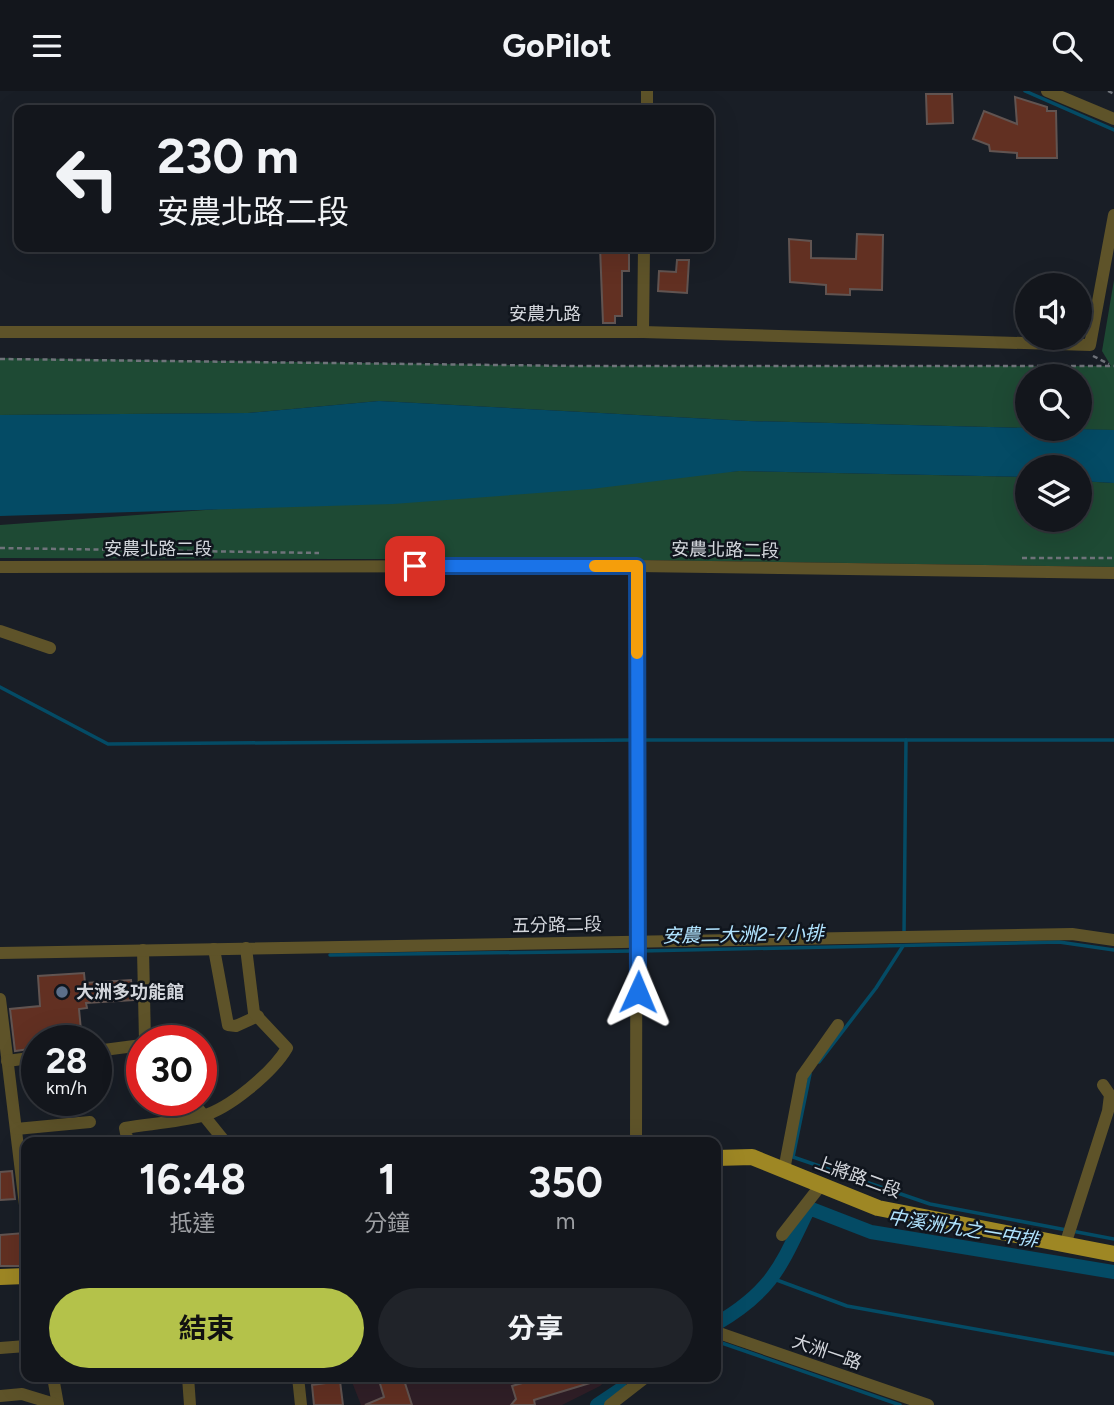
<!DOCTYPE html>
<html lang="zh-TW">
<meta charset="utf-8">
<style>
:root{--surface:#13161c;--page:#202329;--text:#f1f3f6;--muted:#9d9fa3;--line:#32353b;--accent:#b4c24a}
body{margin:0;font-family:Figtree,"Noto Sans TC",sans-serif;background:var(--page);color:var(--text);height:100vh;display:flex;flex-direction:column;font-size:26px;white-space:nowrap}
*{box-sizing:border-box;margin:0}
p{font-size:23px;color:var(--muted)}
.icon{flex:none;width:38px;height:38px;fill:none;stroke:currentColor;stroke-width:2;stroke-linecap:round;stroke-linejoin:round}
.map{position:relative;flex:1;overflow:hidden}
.details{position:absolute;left:21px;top:1046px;width:700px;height:245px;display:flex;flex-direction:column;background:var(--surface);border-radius:14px;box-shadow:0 7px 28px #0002,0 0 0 2px var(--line)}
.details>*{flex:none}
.hud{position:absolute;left:14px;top:14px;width:700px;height:147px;border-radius:14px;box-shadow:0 7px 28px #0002,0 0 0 2px var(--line);background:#13161c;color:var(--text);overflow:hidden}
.fabs{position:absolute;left:1015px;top:182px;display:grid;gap:14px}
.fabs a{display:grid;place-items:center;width:77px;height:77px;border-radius:50%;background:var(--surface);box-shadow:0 7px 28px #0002,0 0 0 2px var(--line);font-size:35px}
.speed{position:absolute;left:21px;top:934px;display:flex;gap:14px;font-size:35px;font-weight:700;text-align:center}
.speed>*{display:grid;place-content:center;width:91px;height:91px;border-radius:50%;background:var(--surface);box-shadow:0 7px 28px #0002,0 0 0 2px var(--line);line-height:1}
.speed small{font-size:18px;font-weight:400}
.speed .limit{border:10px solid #d22;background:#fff;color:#111}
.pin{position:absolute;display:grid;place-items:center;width:60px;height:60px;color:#fff;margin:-30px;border-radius:14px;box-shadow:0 4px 10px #0006}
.me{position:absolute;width:77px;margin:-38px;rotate:1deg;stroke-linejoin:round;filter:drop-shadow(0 0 5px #0008)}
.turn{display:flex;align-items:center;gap:24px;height:147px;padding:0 28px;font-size:32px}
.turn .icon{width:91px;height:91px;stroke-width:2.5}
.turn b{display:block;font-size:49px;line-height:60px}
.eta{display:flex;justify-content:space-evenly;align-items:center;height:119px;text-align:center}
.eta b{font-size:42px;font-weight:700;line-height:49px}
.cta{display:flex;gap:14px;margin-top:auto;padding:14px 28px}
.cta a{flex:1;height:80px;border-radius:42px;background:var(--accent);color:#111;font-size:28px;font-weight:700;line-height:80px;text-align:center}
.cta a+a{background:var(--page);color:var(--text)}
header{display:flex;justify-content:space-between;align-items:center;height:91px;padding:0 28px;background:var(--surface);font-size:32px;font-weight:700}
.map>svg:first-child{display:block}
</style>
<header><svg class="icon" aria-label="menu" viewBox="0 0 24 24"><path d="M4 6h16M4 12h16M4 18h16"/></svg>GoPilot<svg class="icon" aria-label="search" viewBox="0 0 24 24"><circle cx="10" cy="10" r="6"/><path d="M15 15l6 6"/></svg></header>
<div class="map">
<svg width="1114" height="1314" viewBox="0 0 1114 1314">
<rect width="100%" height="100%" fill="#191e26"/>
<path fill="#301f27" d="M350,1286H610L600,1295L562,1314H361Z"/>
<g fill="#1e4a34">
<path d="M1114,189V339L1047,338H1080V285H1027V337L748,330L379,310L248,322L0,324V267L579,275H1111L1102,260Z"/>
<path d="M739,380L1027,386V429H1080V390L1114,392V476L637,469L0,467V434Z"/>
</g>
<path fill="#044b65" d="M379,310L748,330L1114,339V392L1080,390V376H1027V386L739,380L591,398L393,413L0,425V324L248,322Z"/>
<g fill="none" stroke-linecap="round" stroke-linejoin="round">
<g stroke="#044b65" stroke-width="3.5">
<path d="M1025,0L1114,39"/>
<path d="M0,596L108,653L631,649"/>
<path d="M643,649H1114"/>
<path d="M904,844L906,649"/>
<path d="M641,860L1059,851L1114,859"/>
<path d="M330,864L633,860"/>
<path d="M819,971L876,897L903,855"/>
<path d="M810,983L793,1066L930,1113L1114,1148"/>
<path d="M774,1188L847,1215L1114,1263"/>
<path d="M716,1250L900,1314"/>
</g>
<g stroke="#044b65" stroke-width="14">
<path d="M716,1233C774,1199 781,1174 809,1117L871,1141L1114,1181"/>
<path d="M597,1314L621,1298"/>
</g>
</g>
<g fill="#623022" stroke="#615451" stroke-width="2">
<path d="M926,3H952L953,32L927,33Z"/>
<path d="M1015,6L1047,16V20H1056L1057,67H1017V62L990,60L989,54L973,48L984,20L1017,33Z"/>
<path d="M857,143L883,144L882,199L850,198V204L826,203V194L790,191L789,148L811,150V167L856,168Z"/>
<path d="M600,156H629V180H622V225H615V232H603Z"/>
<path d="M677,169H689L687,202L658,200L659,180L676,181Z"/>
<path d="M84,882L85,892L131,889L133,909L86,912L87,917L79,918L82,950H37V957L15,960L10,918L40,915L38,885Z"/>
<path d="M12,1080L15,1108L0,1109V1081Z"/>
<path d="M24,1142L25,1175H0V1144Z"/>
<path d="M378,1286H403L412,1314H365L384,1306Z"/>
<path d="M543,1286H600V1289L534,1309L535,1314H511L516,1308L512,1295Z"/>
<path d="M340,1290L343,1314H314L312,1294Z"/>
</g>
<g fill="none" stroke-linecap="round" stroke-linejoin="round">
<g stroke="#6f737a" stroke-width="2.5" stroke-dasharray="5 3.5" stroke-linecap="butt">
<path d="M1108,0L1114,3"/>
<path d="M1093,265L1109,273"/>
<path d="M0,268L579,275H1114"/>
<path d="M0,457L319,462"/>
<path d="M1022,467H1114"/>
</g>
<g stroke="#5e5329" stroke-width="12">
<path d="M1047,0L1114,28"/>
<path d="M647,19V0"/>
<path d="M0,241H643L1090,254L1114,124"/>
<path d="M643,241L644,156"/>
<path d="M0,476L637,475L1114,482"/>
<path d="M0,540L50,557"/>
<path d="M214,858L228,934L236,935L258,925"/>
<path d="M143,859L145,950"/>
<path d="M0,862L1072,843L1114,849"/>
<path d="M0,908L26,1122"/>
<path d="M96,960L142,954"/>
<path d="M7,970L37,966"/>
<path d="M192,1010L226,1052"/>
<path d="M16,1038L90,1031"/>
<path d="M128,1052L125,1037C150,1033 177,1031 202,1025C229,1018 273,981 287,957L254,922L246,857"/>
<path d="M636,1052L637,475"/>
<path d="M784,1079L802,985L838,934"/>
<path d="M782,1144L821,1094"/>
<path d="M1065,1154L1108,1020L1110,1004L1103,994"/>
<path d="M716,1241L928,1314"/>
<path d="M0,1257L26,1255"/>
<path d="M53,1286L58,1314"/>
<path d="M188,1286L190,1314"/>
<path d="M298,1286L301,1314"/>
<path d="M0,1305L22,1303L58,1314"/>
<path d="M610,1314L646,1286"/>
</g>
<g stroke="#9e8724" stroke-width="16">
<path d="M716,1067L752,1066L878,1117L1114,1163"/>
<path d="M0,1186L26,1185"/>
</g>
</g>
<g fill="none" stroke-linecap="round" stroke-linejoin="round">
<g stroke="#114b97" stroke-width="18">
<path id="route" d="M415,475H637L638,901"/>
</g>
<use href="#route" stroke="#1a73e8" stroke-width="12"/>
<path stroke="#f59e0b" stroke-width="12" d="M595,475H637V562"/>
</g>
<circle fill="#5c6f8a" stroke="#10151d" stroke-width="2.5" cx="62" cy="901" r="7"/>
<g text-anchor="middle" stroke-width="5" stroke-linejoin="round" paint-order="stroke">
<g font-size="18" fill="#d3d6dc" stroke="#10151d">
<text x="545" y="229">安農九路</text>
<text x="158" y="464">安農北路二段</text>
<text transform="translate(725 459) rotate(1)" y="6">安農北路二段</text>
<text transform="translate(557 834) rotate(-1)" y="6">五分路二段</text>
<text transform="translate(858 1086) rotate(20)" y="6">上將路二段</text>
<text transform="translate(827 1261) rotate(19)" y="6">大洲一路</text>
</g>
<g font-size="18" font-weight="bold" fill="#d3d6dc" stroke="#10151d" text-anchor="start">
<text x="76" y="907">大洲多功能館</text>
</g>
<g font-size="19" font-style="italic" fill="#b0e3fe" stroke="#10151d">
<text transform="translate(743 843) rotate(-1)" y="7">安農二大洲2-7小排</text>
<text transform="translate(963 1137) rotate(9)" y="7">中溪洲九之一中排</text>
</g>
</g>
</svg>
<div class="fabs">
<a><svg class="icon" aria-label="sound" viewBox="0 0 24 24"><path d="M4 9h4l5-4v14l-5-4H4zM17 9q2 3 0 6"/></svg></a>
<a><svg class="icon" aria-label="search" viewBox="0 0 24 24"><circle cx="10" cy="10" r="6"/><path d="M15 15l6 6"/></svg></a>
<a><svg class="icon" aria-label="layers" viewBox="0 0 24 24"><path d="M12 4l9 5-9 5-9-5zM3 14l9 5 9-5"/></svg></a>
</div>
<div class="speed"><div>28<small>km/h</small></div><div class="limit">30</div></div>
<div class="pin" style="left:415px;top:475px;background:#d93025"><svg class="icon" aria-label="arrive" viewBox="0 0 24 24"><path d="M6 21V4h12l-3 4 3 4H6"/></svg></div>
<svg class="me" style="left:638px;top:901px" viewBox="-20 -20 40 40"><path d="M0-17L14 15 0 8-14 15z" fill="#1a73e8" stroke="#fff" stroke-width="4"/></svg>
<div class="hud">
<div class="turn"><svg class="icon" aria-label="left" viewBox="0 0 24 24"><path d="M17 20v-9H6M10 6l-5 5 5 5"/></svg><div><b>230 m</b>安農北路二段</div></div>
</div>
<section class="details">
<div class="eta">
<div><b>16:48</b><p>抵達</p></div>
<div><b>1</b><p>分鐘</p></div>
<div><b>350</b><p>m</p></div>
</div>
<div class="cta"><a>結束</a><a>分享</a></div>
</section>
</div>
